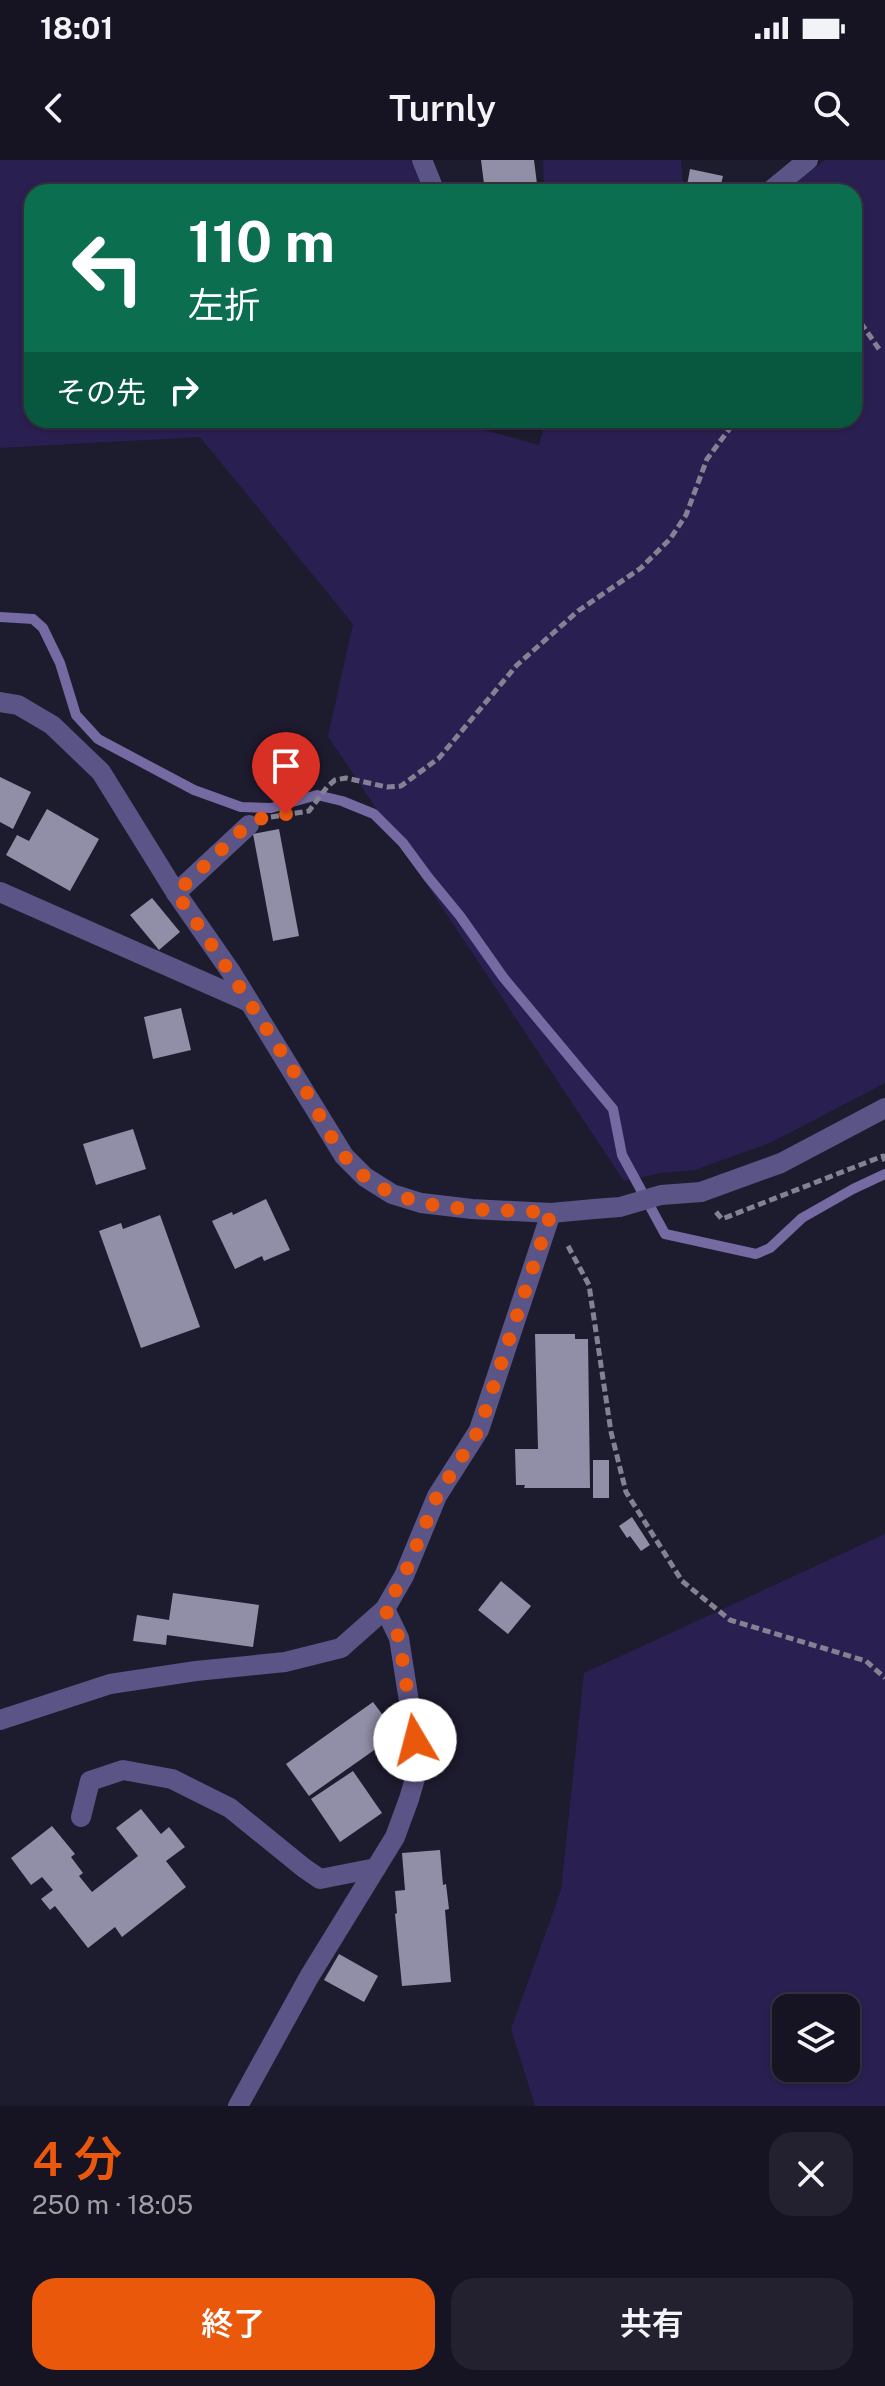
<!DOCTYPE html>
<html lang="ja">
<meta charset="utf-8">
<style>
:root{--surface:#161422;--page:#23212f;--text:#f1f3f6;--muted:#9e9ea5;--line:#353340;--accent:#ea580c}
body{margin:0;font-family:"Public Sans","Noto Sans JP",sans-serif;background:var(--page);color:var(--text);height:100vh;display:flex;flex-direction:column;font-size:30px;white-space:nowrap}
*{box-sizing:border-box;margin:0}
p{font-size:26px;color:var(--muted)}
.icon{flex:none;width:44px;height:44px;fill:none;stroke:currentColor;stroke-width:2;stroke-linecap:round;stroke-linejoin:round}
.map{position:relative;height:1946px;overflow:hidden}
.drawer{display:flex;flex-direction:column;background:var(--surface);flex:1}
.drawer>*{flex:none}
.hud{position:absolute;left:24px;top:24px;width:838px;height:244px;border-radius:24px;box-shadow:0 2px 6px #0004,0 0 0 2px var(--line);background:#0b6e4f;color:#fff;overflow:hidden}
.fabs{position:absolute;left:772px;top:1834px;display:grid;gap:16px}
.fabs a{display:grid;place-items:center;width:88px;height:88px;border-radius:16px;background:var(--surface);box-shadow:0 2px 6px #0004,0 0 0 2px var(--line);font-size:40px}
.pin{position:absolute;display:grid;place-items:center;width:68px;height:68px;color:#fff;margin:-82px -34px;border-radius:50% 50% 50% 0;rotate:-45deg;box-shadow:0 0 8px #0007}
.pin .icon{rotate:45deg}
.me{position:absolute;width:88px;margin:-44px;rotate:352deg;stroke-linejoin:round;filter:drop-shadow(0 0 6px #0008)}
.turn{display:flex;align-items:center;gap:28px;height:168px;padding:0 32px;font-size:36px}
.turn .icon{width:104px;height:104px;stroke-width:2.5}
.turn b{display:block;font-size:56px;line-height:68px}
.then{display:flex;align-items:center;height:76px;padding:0 32px;background:#0003;gap:16px;font-size:30px}
.round{display:grid;place-items:center;flex:none;width:84px;height:84px;border-radius:24px;background:var(--page)}
.summary{display:flex;align-items:center;justify-content:space-between;height:136px;padding:0 32px}
h1{font-size:48px;font-weight:600;line-height:60px;color:var(--accent)}
.button{display:flex;gap:16px;margin-top:auto;padding:16px 32px}
.button a{flex:1;height:92px;border-radius:24px;background:var(--accent);color:#fff;font-size:32px;font-weight:600;line-height:92px;text-align:center}
.button a+a{background:var(--page);color:var(--text)}
.status{display:flex;justify-content:space-between;align-items:center;height:56px;padding:0 40px;background:var(--surface);direction:ltr}
.status svg{height:22px;fill:currentColor}
header{display:flex;justify-content:space-between;align-items:center;height:104px;padding:0 32px;background:var(--surface);font-size:36px;font-weight:600}
.map>svg:first-child{display:block}
</style>
<div class="status"><b>18:01</b><svg viewBox="0 0 49 12"><path d="M0 12V9h3v3zM5 12V6h3v6zM10 12V3h3v9zM15 12V0h3v12zM26 1h20v11H26zM47 4h2v5h-2z"/></svg></div>
<header><svg class="icon" aria-label="back" viewBox="0 0 24 24"><path d="M15 5l-7 7 7 7"/></svg>Turnly<svg class="icon" aria-label="search" viewBox="0 0 24 24"><circle cx="10" cy="10" r="6"/><path d="M15 15l6 6"/></svg></header>
<div class="map">
<svg width="885" height="1946" viewBox="0 0 885 1946">
<rect width="100%" height="100%" fill="#1d1b2e"/>
<g fill="#2a1f51" fill-rule="evenodd">
<path d="M0,0H411L424,32H32V260H448L539,285L546,260H854V32H785L825,0H885V923L772,982L695,1010L661,1013L624,1021L328,576L353,464L200,277L0,288Z"/>
<path d="M543,0H681L684,32L630,26L588,32H544Z"/>
<path d="M885,1374V1946H535L511,1869L561,1730L584,1513ZM846,1848V1908H786V1848Z"/>
</g>
<g fill="none" stroke-linecap="round" stroke-linejoin="round">
<path stroke="#756aa2" stroke-width="10" d="M0,457L33,459L43,468L60,503L76,555L98,579L194,630L241,647L271,648L317,635L342,641L374,654L403,683L428,717L460,756L503,817L613,949L622,995L665,1074L756,1094L770,1088L802,1058L853,1029L885,1014"/>
</g>
<g fill="#918fa7">
<path d="M481,0H534L538,32H485Z"/>
<path d="M690,9L723,16L719,32L686,31Z"/>
<path d="M0,617L31,632L13,669L0,662Z"/>
<path d="M47,649L99,679L70,731L6,695L17,675L29,681Z"/>
<path d="M279,669L299,776L273,781L253,674Z"/>
<path d="M152,738L180,772L159,790L130,755Z"/>
<path d="M181,848L191,890L153,899L144,857Z"/>
<path d="M133,969L146,1009L96,1025L83,984Z"/>
<path d="M266,1039L290,1090L264,1101L262,1096L235,1109L212,1061L232,1052L233,1055Z"/>
<path d="M160,1055L200,1167L141,1188L99,1071L121,1063L123,1069Z"/>
<path d="M535,1174H575V1179H588L590,1328H524L525,1325H516L515,1289H538Z"/>
<rect x="593" y="1300" width="16" height="38"/>
<path d="M632,1357L650,1385L641,1391L630,1376L627,1378L619,1366Z"/>
<path d="M501,1421L531,1446L508,1474L478,1450Z"/>
<path d="M173,1433L259,1445L253,1487L167,1475L166,1485L133,1481L137,1455L169,1460Z"/>
<path d="M373,1542L397,1574L309,1636L286,1604Z"/>
<path d="M353,1611L382,1653L340,1682L311,1639Z"/>
<path d="M141,1649L161,1674L169,1667L185,1687L166,1701L186,1727L122,1777L115,1767L88,1788L55,1746L50,1750L41,1739L53,1730L42,1717L31,1725L11,1698L52,1666L75,1694L71,1697L83,1713L79,1716L92,1732L138,1696L116,1668Z"/>
<path d="M440,1690L443,1725L446,1724L449,1749L445,1750L451,1822L402,1826L395,1754L397,1753L395,1731L405,1730L402,1693Z"/>
<path d="M339,1794L378,1816L364,1842L324,1820Z"/>
</g>
<g fill="none" stroke-linecap="round" stroke-linejoin="round">
<g stroke="#848292" stroke-width="5" stroke-dasharray="8 4" stroke-linecap="butt">
<path d="M854,153L879,189"/>
<path d="M271,657L309,651L327,627L335,620L346,618L387,627L401,626L439,598L517,505L578,451L641,408L670,379L686,355L707,299L736,260"/>
<path d="M716,1052L722,1059L883,996L885,1001"/>
<path d="M568,1086L589,1125L611,1272L626,1332L682,1421L730,1460L866,1501L885,1518"/>
</g>
<g stroke="#5b5486" stroke-width="20">
<path d="M422,0L435,32"/>
<path d="M769,32L808,0"/>
<path d="M0,542L18,545L52,565L101,612L176,733L231,812L344,996L365,1017L392,1034L421,1043L472,1049L551,1053L594,1049L620,1047L661,1035L701,1032L781,1003L885,948"/>
<path d="M0,732L247,841"/>
<path d="M176,733L249,665"/>
<path d="M0,1560L110,1524L196,1511L285,1502L341,1488L385,1449L404,1416L437,1336L479,1270L551,1053"/>
<path d="M81,1657L90,1621L123,1610L172,1619L230,1648L304,1708L320,1719L376,1708"/>
<path d="M238,1946L309,1817L395,1677L409,1639L419,1605L399,1478L385,1449"/>
</g>
</g>
<g fill="none" stroke-linecap="round" stroke-linejoin="round">
<path stroke="#ea580c" stroke-width="14" stroke-dasharray="0 25.2" d="M286,654L262,658L243,669L176,733C221,798 264,864 306,931C319,953 330,979 346,998C359,1014 376,1027 395,1034C443,1054 500,1048 551,1053L479,1270L437,1336L404,1416L385,1449L399,1478L415,1580"/>
</g>
</svg>
<div class="fabs">
<a><svg class="icon" aria-label="layers" viewBox="0 0 24 24"><path d="M12 4l9 5-9 5-9-5zM3 14l9 5 9-5"/></svg></a>
</div>
<div class="pin" style="left:286px;top:654px;background:#d93025"><svg class="icon" aria-label="arrive" viewBox="0 0 24 24"><path d="M6 21V4h12l-3 4 3 4H6"/></svg></div>
<svg class="me" style="left:415px;top:1580px" viewBox="-20 -20 40 40"><circle r="19" fill="#fff"/><path d="M0-13L10 11 0 6-10 11z" fill="#ea580c"/></svg>
<div class="hud">
<div class="turn"><svg class="icon" aria-label="left" viewBox="0 0 24 24"><path d="M17 20v-9H6M10 6l-5 5 5 5"/></svg><div><b>110 m</b>左折</div></div>
<div class="then">その先<svg class="icon" aria-label="right" viewBox="0 0 24 24"><path d="M7 20v-9h11M14 6l5 5-5 5"/></svg></div>
</div>
</div>
<section class="drawer">
<div class="summary"><div><h1>4 分</h1><p>250 m · 18:05</p></div><a class="round"><svg class="icon" aria-label="close" viewBox="0 0 24 24"><path d="M6 6l12 12M18 6L6 18"/></svg></a></div>
<div class="button"><a>終了</a><a>共有</a></div>
</section>
